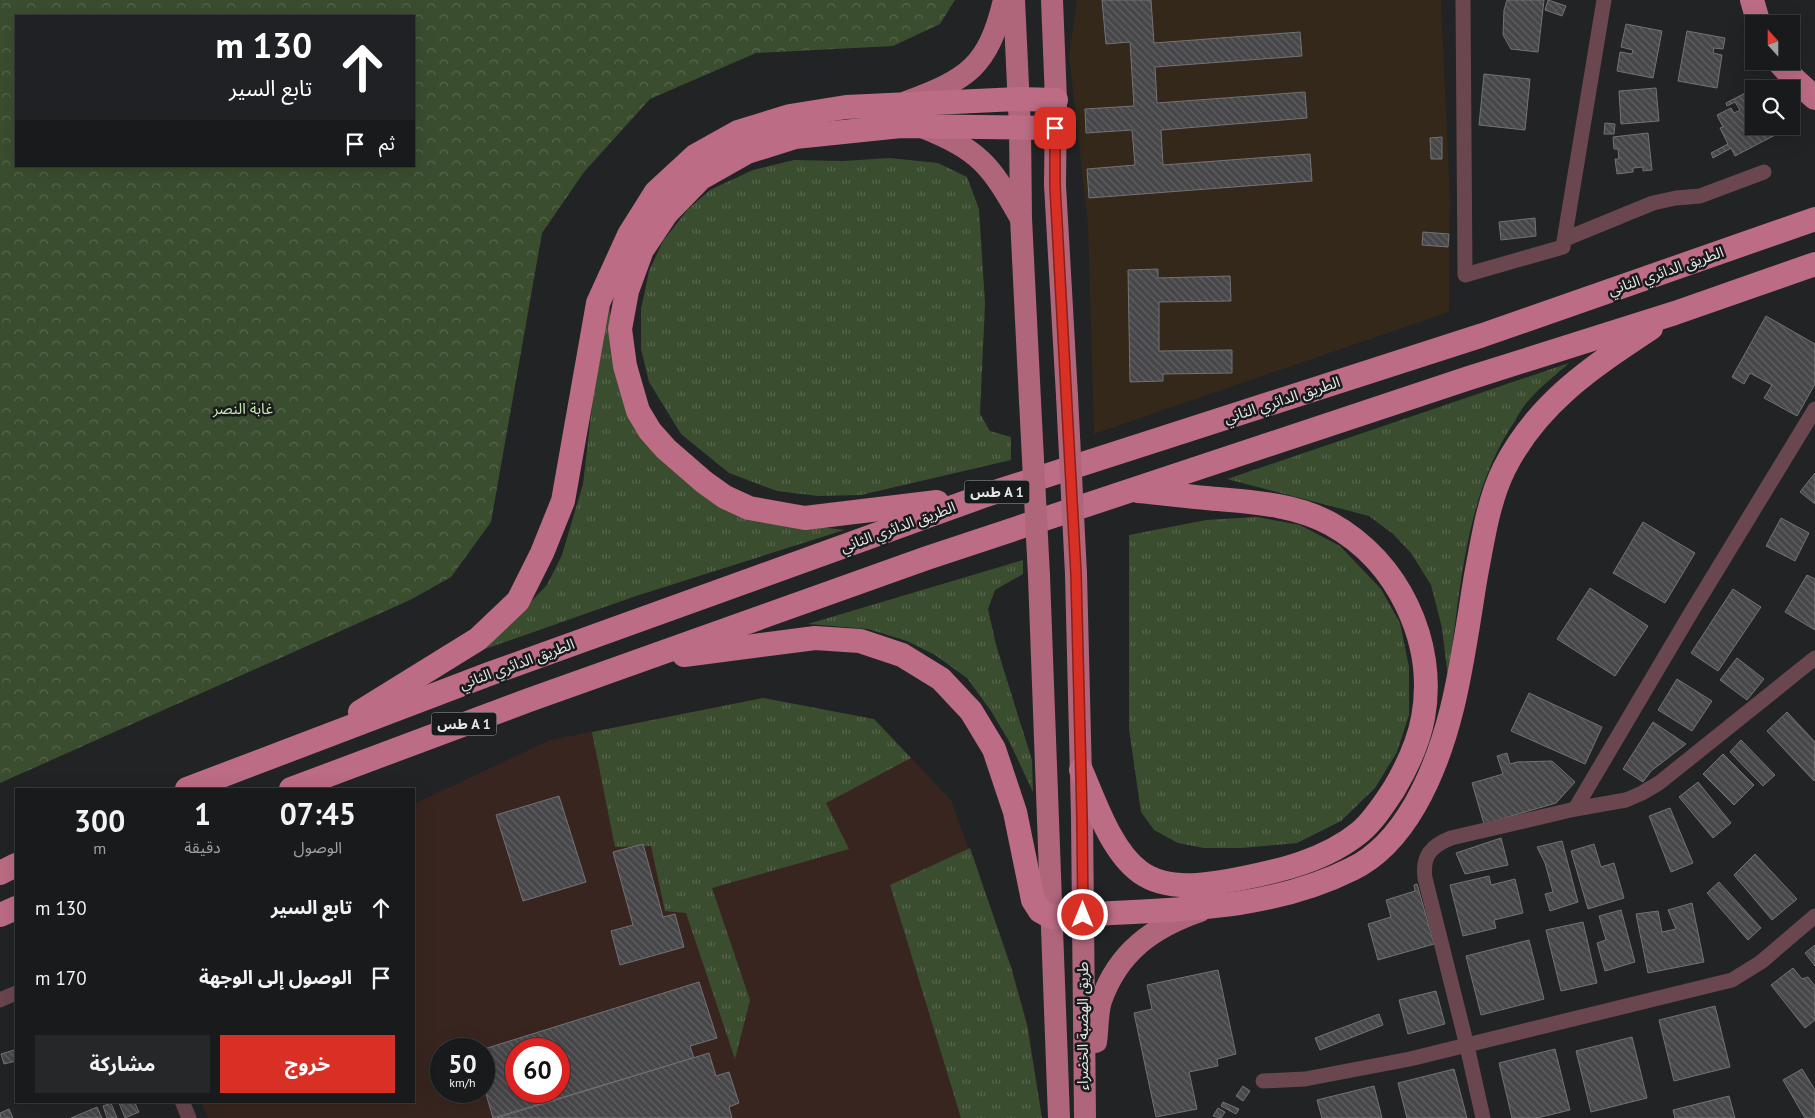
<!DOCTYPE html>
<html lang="ar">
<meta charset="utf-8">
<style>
:root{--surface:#191a1c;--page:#262729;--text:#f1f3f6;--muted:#9fa1a3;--line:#37383b;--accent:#d93025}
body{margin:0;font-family:"PT Sans","Noto Sans Arabic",sans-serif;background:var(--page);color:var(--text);direction:rtl;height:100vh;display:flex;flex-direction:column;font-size:19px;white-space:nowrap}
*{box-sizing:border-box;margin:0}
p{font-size:16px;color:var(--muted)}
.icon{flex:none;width:28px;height:28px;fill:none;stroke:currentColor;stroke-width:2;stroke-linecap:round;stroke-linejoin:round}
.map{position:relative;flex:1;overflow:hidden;direction:ltr}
.panel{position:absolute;left:15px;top:788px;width:400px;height:315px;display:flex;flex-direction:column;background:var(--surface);border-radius:0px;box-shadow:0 5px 20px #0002,0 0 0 1px var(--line);direction:rtl}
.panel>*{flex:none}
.guide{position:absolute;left:15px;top:15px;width:400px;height:152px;border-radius:0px;box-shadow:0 5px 20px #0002,0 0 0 1px var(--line);direction:rtl;background:#202124;color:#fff;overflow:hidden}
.needle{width:32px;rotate:339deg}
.fabs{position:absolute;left:1745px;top:15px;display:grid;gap:10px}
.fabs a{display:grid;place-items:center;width:55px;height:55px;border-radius:0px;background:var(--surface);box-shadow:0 5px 20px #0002,0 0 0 1px var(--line);font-size:25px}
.speed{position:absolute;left:430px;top:1038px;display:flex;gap:10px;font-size:25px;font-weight:700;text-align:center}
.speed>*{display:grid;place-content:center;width:65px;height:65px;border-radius:50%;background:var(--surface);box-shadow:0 5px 20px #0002,0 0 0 1px var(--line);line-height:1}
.speed small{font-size:12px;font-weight:400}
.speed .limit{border:8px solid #d22;background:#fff;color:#111}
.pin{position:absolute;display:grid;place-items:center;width:42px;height:42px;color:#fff;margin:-21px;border-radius:10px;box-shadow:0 2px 8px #0006}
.me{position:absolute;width:55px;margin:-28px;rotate:0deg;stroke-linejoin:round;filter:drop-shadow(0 0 4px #0008)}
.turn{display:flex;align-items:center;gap:18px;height:105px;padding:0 20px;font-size:22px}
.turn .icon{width:65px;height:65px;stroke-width:2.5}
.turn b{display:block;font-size:35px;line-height:42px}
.then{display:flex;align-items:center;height:48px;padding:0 20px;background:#0003;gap:10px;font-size:19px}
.eta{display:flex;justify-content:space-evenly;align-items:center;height:85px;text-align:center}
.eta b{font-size:30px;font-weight:700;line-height:35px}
.cta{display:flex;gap:10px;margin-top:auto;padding:10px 20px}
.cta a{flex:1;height:58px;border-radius:0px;background:var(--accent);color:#fff;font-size:20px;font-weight:700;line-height:58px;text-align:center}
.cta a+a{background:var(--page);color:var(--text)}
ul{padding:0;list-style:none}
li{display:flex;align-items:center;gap:15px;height:70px;padding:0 20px}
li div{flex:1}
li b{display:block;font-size:19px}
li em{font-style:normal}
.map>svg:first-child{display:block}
</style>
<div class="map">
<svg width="1815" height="1118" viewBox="0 0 1815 1118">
<defs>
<pattern id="grass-tufts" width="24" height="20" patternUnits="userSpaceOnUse" patternTransform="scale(1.25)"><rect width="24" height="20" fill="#3b4d2f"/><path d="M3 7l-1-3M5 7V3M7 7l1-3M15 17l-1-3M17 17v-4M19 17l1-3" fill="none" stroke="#57664d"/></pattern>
<pattern id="forest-crowns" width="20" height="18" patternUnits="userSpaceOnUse" patternTransform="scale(1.25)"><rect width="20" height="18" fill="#3b4d2f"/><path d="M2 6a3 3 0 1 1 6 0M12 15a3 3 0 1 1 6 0" fill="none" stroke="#57664d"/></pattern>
<pattern id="building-back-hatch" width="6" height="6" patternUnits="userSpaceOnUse" patternTransform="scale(1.25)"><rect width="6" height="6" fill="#474649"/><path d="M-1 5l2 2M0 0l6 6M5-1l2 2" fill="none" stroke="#616163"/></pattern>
</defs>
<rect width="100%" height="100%" fill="#212325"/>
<path fill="#332819" d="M1077,0H1441L1450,199L1449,312L1094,434L1088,225L1069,55Z"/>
<path fill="#382520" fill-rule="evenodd" d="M763,698L874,719L951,800L1011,967L1028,1025L1042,1118H208L200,1101H414V804L550,740ZM441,1049H484V1091H441ZM516,1049H559V1091H516Z"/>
<g fill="url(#grass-tufts)">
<path d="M890,158L938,163L967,177L979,209L985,304L980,414L990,431L1011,437V460L861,495L818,496L777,491L729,473L681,434L649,382L641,349V309L649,271L663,241L688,209L710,190L753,170L794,160L843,161Z"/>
<path d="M609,303L617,371L647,437L774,521L844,530L636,596L485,649L547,585L562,555L583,484L592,406Z"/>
<path d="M1569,363C1556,375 1541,386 1530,399C1524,405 1519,413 1515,421C1465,493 1460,594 1448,679L1442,628L1431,585L1411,553L1393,534L1369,516L1227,479Z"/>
<path d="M1257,517L1300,525L1340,546L1381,589L1400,623L1409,667V715L1397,752L1375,788L1341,821L1297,843L1241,848H1204L1178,843L1154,830L1141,812L1129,729V535L1206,520Z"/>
<path d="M1023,560V574L995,590L988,609L996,645L1032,760L1033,792L1010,743L991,711L967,678L935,655L907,641L868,629L808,624Z"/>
<path d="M763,698L874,719L911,758L826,803L849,849L712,888L750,1000L735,1059L686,913L665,911L651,846L615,847L592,732Z"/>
<path d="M970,848L1011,967L1027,1025L1042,1118H961L890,885Z"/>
</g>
<path fill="url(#forest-crowns)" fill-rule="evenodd" d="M0,0H955L940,24L893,46L756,53L650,99L584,172L542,233L491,522L451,577L410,600L0,783ZM16,16H414V166H16Z"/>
<g fill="url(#building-back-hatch)" stroke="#737275" fill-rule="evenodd">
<path d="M1102,0H1151L1154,43L1300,32L1302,56L1155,67L1157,103L1305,92L1307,118L1161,130L1163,165L1310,154L1312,181L1089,198L1087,169L1135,165L1132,130L1086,133L1085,109L1134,106L1130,42L1106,44Z"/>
<path d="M1507,0H1544L1538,52L1511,49L1503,35L1504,10Z"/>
<path d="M1548,0L1566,6L1562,16L1545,10Z"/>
<path d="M1626,24L1662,31L1653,78L1617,71L1620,52L1632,54L1633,50L1621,47Z"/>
<path d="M1687,31L1725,38L1723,49L1714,48L1713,53L1722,55L1717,88L1678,81Z"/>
<path d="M1484,74L1530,79L1525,130L1479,125Z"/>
<path d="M1757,87L1758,89H1754V126H1773L1777,134L1735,156L1731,148L1713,158L1711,153L1728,144L1720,128L1723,127L1717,115L1731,108L1734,113L1740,110L1735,102L1727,106L1726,103Z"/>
<path d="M1656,88L1659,121L1621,124L1619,91Z"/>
<path d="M1605,123L1615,124L1614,134H1604Z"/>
<path d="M1648,133L1652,170L1643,171V167L1633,168V172L1617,174L1615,159H1619L1618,149H1614L1613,137Z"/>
<path d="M1442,137V159H1431L1430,138Z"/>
<path d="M1535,218L1536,236L1501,240L1499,222Z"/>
<path d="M1423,232L1449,234L1448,247L1422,245Z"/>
<path d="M1158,269V278L1230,276L1231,301L1159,302V351L1232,350V373L1163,374V381L1130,382L1128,270Z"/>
<path d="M1766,316L1815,344V384L1797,416L1764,398L1772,385L1750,373L1744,384L1732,377Z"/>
<path d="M1815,473V504L1800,492Z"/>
<path d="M1781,518L1809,533L1795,561L1766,546Z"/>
<path d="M1643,522L1695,553L1665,603L1613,573Z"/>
<path d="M1807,575L1815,579V630L1785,612Z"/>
<path d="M1590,588L1648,626L1615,676L1557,639Z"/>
<path d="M1733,589L1761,607L1718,671L1691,653Z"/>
<path d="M1737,658L1764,679L1747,700L1720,680Z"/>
<path d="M1677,679L1712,701L1692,731L1658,710Z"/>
<path d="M1529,693L1602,727L1585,764L1511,731Z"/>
<path d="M1787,712L1815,742L1814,781L1767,731Z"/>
<path d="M1653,722L1686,744L1651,771L1643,782L1623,769Z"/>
<path d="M1741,740L1775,775L1763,786L1730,752Z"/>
<path d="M1507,753L1510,764L1517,762L1552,761L1575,782L1556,803L1484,824L1472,783L1503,774L1497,756Z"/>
<path d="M1723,754L1754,785L1734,805L1703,774Z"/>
<path d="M1698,782L1731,823L1713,838L1679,797Z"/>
<path d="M559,796L586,882L523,901L496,815Z"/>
<path d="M1670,808L1693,863L1671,872L1649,816Z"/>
<path d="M1501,838L1508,865L1465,874L1456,853Z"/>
<path d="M1562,841L1578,902L1550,911L1545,894L1553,892L1545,863L1537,847Z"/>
<path d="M643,844L663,917L675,914L684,947L620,965L611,931L633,925L613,852Z"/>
<path d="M1594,844L1601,867L1614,863L1624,898L1588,909L1571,851Z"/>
<path d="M1755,854L1797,899L1772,920L1734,875Z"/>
<path d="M1489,876L1491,885L1515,879L1523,913L1494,920L1496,928L1463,936L1450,885Z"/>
<path d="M1719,882L1761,928L1748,940L1707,893Z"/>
<path d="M1417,884L1434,944L1378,960L1368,924L1391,917L1386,900L1415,891L1414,885Z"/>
<path d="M1692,903L1704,962L1648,973L1636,914L1658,911L1662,932L1676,929L1668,910Z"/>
<path d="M1621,910L1635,962L1605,971L1597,943L1606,940L1599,916Z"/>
<path d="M1583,922L1597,983L1561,991L1546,930Z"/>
<path d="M1529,940L1544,999L1481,1015L1466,956Z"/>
<path d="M1815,945V966L1805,953Z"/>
<path d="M1793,968L1802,979L1808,977L1815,986V1020L1805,1028L1771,985Z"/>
<path d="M1218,970L1236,1054L1217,1059L1218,1066L1189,1072L1197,1109L1156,1117L1134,1013L1152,1009L1147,985Z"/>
<path d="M699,982L717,1038L690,1046L694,1058L493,1118L484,1087V1049ZM516,1049H559V1091H516Z"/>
<path d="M1436,991L1445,1024L1408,1034L1399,1000Z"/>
<path d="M1715,1006L1730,1067L1674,1081L1659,1020Z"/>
<path d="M1379,1014L1383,1025L1320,1050L1315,1038Z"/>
<path d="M1632,1037L1647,1098L1591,1112L1576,1051Z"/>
<path d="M1555,1049L1570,1110L1537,1118H1512L1499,1063Z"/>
<path d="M14,1050L16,1061L4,1064L1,1054Z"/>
<path d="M709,1053L716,1076L729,1072L739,1103L729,1107L732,1118H497Z"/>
<path d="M1454,1069L1467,1118H1407L1398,1083Z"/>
<path d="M1802,1069L1815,1090V1118H1805L1783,1080Z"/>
<path d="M1243,1086L1250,1091L1243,1101L1236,1096Z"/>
<path d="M1374,1086L1382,1118H1322L1317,1100Z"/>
<path d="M1729,1096L1735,1118H1675L1673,1110Z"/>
<path d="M124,1101H134L139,1112L125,1118L119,1103Z"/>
<path d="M1223,1102L1239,1109L1236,1114L1221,1106Z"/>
<path d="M111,1103L117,1118H107L103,1106Z"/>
<path d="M97,1107L102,1118H71Z"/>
<path d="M1218,1108L1225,1112L1221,1118L1213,1116Z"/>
<path d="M9,1109L13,1118H1L0,1113Z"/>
</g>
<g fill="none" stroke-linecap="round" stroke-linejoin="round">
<g stroke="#6a464f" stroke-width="15">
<path d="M1463,0L1465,275L1563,247L1604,0"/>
<path d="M1565,239L1653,203L1676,198L1700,196L1764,172"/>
<path d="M1575,809L1689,616L1815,409"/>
<path d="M0,1000L16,993"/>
<path d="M1263,1081L1305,1079L1410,1059L1732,980L1761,962L1815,916"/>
<path d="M182,1101L189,1118"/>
<path d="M1483,1118L1467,1046L1425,878C1422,856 1431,846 1451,838L1575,809L1626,800L1642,793L1659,783L1815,658"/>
</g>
<g stroke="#af667b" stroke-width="22">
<path d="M1014,0L1020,128L1021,218L1030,401"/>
<path d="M1052,0L1056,100L1055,185L1067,396"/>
<path d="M906,102C968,79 988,67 1004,0"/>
<path d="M922,127C979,150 990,164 1020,217"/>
<path d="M1076,574L1082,817L1085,1118"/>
<path d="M1039,576L1059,1118"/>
<path d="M1096,1042C1098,1029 1097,1014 1101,1001C1118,952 1153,927 1200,911"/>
</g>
<g stroke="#bc6c84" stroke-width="24">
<path d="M1752,0L1759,24"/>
<path d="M1778,61L1794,79L1815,98"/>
<path d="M937,502L805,518L749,508L725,497L704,482L666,449L650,431L638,411L625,366L620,329L627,291L642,250L666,214L701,178L747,152L795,137L901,126L1055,128"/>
<path d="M684,655L815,638L860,641L902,655L941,679L971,711L994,749L1015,812L1033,900L1040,911L1051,917C1153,908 1258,916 1352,869C1379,856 1400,831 1415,805C1455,735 1463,653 1476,575C1483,539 1488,502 1504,469C1537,403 1592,367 1651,328"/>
<path d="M360,712L478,639L518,601L542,553L563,501L598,303L629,235L656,192L695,156L738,132L790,116L846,107L1019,99L1056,100"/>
<path d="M1081,770C1095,802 1111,851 1140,872C1168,892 1206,885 1238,879C1280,871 1326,860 1360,832C1374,820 1384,804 1394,789C1407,767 1418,744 1423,718C1437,642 1398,561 1331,524C1293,503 1248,502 1206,498C1184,496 1161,493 1138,491"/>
<path d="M187,789L489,674L986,495L1483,335L1815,219"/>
<path d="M291,789L529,700L927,558L1469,378L1675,313L1815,264"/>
<path d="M0,873L16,865"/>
<path d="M0,915L16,908"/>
</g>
<g stroke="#af667b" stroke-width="22">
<path d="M1067,396L1076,574"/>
<path d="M1030,401L1039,576"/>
</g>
</g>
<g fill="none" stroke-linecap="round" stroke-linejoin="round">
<g stroke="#8d1f18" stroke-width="12">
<path id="route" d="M1055,128V186L1076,574L1082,817L1083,915"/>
</g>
<use href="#route" stroke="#d93025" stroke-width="9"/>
</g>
<g text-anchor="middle" stroke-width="5" stroke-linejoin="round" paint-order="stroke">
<g fill="#181a1c" stroke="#a6a8a9" stroke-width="1">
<rect x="964.5" y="480.5" width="65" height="23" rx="4"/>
<rect x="431.5" y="712.5" width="65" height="23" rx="4"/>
</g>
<g font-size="14" font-weight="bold" fill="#e3e5e6">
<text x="997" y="497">طس A 1</text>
<text x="464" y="729">طس A 1</text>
</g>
<g font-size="15" fill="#e3e5e6" stroke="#181a1c">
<text transform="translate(1666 271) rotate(-19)" y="5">الطريق الدائري الثاني</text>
<text transform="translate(1282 400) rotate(-18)" y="5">الطريق الدائري الثاني</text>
<text transform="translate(898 527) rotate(-20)" y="5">الطريق الدائري الثاني</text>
<text transform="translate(517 664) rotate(-20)" y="5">الطريق الدائري الثاني</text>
<text transform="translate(1083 1026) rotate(-90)" y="5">طريق الهضبة الخضراء</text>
</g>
<g font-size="15" fill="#c5e7af" stroke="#181a1c">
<text x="243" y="414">غابة النصر</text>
</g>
</g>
</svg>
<div class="fabs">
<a><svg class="needle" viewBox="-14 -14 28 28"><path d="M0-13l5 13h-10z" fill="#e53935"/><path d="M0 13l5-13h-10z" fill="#9fa1a3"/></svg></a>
<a><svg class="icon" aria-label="search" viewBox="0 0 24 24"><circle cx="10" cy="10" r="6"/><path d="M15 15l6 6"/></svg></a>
</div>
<div class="speed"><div>50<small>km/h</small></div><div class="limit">60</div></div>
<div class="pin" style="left:1055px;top:128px;background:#d93025"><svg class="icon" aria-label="arrive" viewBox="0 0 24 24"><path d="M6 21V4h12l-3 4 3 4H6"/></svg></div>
<svg class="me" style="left:1083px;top:915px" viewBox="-20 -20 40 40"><circle r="17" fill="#d93025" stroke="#fff" stroke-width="3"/><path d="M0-11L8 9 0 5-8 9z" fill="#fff"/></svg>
<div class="guide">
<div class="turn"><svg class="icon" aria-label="ahead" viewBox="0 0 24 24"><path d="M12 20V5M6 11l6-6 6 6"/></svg><div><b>130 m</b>تابع السير</div></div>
<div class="then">ثم<svg class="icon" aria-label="arrive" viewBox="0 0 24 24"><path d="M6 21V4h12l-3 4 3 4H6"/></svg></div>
</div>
<section class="panel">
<div class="eta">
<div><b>07:45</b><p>الوصول</p></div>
<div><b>1</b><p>دقيقة</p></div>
<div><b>300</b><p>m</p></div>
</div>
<ul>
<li><svg class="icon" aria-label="ahead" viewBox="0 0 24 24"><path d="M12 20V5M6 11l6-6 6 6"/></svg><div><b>تابع السير</b></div><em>130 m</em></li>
<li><svg class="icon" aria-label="arrive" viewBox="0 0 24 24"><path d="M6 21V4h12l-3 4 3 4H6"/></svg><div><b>الوصول إلى الوجهة</b></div><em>170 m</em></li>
</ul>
<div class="cta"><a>خروج</a><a>مشاركة</a></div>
</section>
</div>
